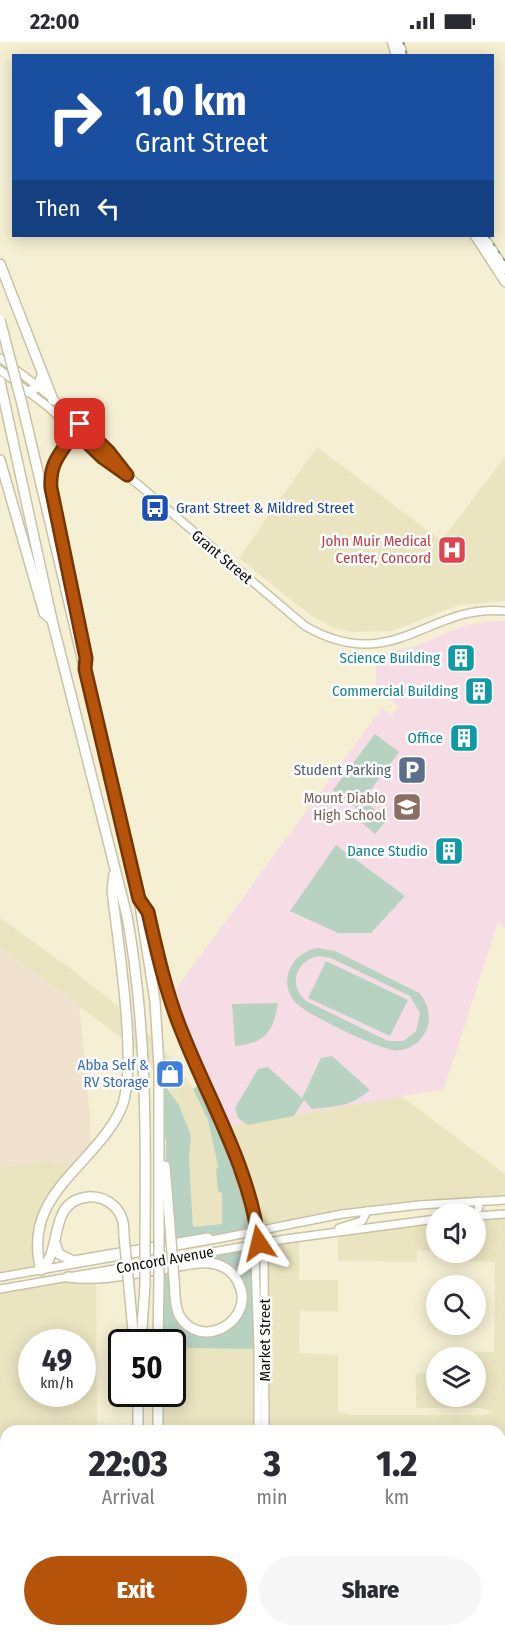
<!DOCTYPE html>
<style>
:root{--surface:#fff;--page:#f7f7f7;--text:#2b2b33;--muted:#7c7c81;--accent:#b45309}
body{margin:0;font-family:"Fira Sans Condensed",sans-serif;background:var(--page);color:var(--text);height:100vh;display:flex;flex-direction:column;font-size:22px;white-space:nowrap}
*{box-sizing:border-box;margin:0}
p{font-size:20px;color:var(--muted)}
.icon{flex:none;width:33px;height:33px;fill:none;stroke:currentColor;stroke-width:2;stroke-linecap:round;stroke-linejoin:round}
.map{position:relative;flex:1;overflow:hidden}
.panel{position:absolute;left:0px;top:1383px;width:506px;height:212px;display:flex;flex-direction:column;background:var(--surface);border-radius:18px 18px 0 0;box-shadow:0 3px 15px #0003}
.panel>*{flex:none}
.banner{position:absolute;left:12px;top:12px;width:482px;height:183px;border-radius:0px;box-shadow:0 3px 15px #0003;background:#1a4fa0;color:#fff;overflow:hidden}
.tools{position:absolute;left:426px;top:1161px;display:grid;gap:12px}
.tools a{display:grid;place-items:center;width:60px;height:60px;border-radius:50%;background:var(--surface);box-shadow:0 3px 15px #0003;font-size:30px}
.speed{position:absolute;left:18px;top:1287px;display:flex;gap:12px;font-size:30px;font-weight:700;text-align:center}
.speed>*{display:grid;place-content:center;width:78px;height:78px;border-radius:50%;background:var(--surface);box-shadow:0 3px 15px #0003;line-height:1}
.speed small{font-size:15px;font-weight:400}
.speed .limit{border:3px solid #111;border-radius:9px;background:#fff;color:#111}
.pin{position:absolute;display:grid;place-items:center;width:51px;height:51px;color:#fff;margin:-26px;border-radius:12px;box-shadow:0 3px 9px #0006}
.me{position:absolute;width:66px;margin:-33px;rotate:350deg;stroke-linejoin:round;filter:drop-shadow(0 0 4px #0008)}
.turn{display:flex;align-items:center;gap:21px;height:126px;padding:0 24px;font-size:27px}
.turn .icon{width:78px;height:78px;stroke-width:2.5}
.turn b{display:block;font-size:42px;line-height:51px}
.then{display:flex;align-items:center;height:57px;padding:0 24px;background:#0003;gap:12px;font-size:22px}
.eta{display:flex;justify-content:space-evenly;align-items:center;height:102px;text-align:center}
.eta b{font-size:36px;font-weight:800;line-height:42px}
.primary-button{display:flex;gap:12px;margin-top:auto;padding:12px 24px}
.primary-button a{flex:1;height:69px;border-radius:36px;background:var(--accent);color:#fff;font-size:24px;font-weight:800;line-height:69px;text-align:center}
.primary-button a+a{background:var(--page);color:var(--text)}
.status{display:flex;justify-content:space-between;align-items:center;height:42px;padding:0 30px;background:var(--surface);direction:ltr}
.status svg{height:16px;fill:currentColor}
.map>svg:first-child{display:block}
</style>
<div class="status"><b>22:00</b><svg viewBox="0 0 49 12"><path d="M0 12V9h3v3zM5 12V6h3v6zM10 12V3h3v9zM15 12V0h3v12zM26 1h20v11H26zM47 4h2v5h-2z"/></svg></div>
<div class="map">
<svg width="505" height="1594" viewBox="0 0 505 1594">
<rect width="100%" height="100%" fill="#f5efd3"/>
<g fill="#eae4c0" fill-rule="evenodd">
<path d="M317,405L441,499L505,415V559L459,563L392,589L351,590L334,586L310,573L271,542L239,516Z"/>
<path d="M0,876L75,930L134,977L174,1019L193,1047L208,1078L218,1124L216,1128L218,1150L222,1151V1183L193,1185L189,1117L191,1094L168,1045L133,1004L0,906Z"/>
<path d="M401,1054L505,1132V1158L367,1169L257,1189L225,1085Z"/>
<path d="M85,1117L62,1140L39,1186L41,1228L0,1235V1126L50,1118Z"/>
<path d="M505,1172V1594H263V1588H500V1389H265L263,1201L299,1195V1238H338V1269H300L299,1311L338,1313V1369L351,1373H483L492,1370L482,1366H416V1332L436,1331V1354H476V1316L455,1315V1310H494L495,1220L467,1219L468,1211L476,1210V1174Z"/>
<path d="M436,1177V1209L417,1208V1220L338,1219V1188Z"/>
<path d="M68,1235L96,1237L97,1389H6V1588L98,1589V1594H0V1247ZM32,1300H82V1352H32Z"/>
<path d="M173,1306L259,1307L258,1389H158V1352H172Z"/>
<rect x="157" y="1589" width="99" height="5"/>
</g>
<path fill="#f1e2cf" d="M0,906L79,962L90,1075L91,1111L85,1117L55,1123L50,1118L0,1126Z"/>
<path fill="#f6dde5" d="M494,579H505V886L498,880L444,1047L225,1085L170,955L382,666L391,673L399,665L376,644V613L416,604L465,583Z"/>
<g fill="#b8d2c2" fill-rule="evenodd">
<path d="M375,692L399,710L357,766L333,748Z"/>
<path d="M367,761L387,778L375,792L355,775Z"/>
<path d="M336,803L405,854L371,891H338L290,869Z"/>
<path d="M318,906L335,909L419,951C428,961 432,975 426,989C420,1001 407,1010 393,1008C379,1007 303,971 295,960C277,939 292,910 318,906ZM318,914L331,916L410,954L420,971L416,989L404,999H388L306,959C288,944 295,919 318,914Z"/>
<path d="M326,919L408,958L390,994L308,956Z"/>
<path d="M278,961C273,990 266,1001 235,1004L232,962Z"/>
<path d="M332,1014L370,1048C350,1065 338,1064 312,1067L304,1058L294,1074L248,1083L238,1076L235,1066L258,1027L268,1025L302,1056L321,1016Z"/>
<path d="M159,1035L179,1063L191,1094L189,1117L193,1185L222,1182V1151L218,1150L216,1128L218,1124L208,1078L193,1047L204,1039L257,1189L171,1199L165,1135L166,1098L159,1087Z"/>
<path d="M254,1202L259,1307L173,1306L172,1300H158L159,1227L173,1225L172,1217ZM208,1221L238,1239V1274L208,1291L179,1273L173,1225Z"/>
</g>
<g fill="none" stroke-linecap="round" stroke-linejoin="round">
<g stroke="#c8c3a7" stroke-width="10">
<g id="secondary">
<path d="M0,316C44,348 88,383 122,426"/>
<path d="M0,328L47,364L103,416L127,433L305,584C393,635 429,561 505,569"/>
<path d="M452,1172L477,1170L479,1165L477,1159"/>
<path d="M476,1174L505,1172"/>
<path d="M339,1186L362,1179L367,1169"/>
<path d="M257,1189L260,1209L264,1217L265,1389"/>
<path d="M68,1219L208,1195"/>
<path d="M0,1235L222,1196L342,1172L419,1163L505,1158"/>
<path d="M0,1247L286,1197L436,1177"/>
<path d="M258,1389V1304L255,1218L260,1209"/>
<path d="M256,1594V1588"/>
<path d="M263,1594V1588"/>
</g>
</g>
<g stroke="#c8c3a7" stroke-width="11">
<g id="primary">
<path d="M392,0L396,14"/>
<path d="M399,0L403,14"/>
<path d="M475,194L505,240"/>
<path d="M483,194L505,227"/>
</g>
</g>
<g stroke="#c8c3a7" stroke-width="12">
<g id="highway">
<path d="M0,222L53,358"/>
<path d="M0,339L52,578L127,874C146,979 146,1083 145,1189"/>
<path d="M29,350L38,344L42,333"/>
<path d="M22,362L139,857L155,959L159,1025V1187"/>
<path d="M75,389L55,416L50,435L77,569"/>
<path d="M0,418L44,571L52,578"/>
<path d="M114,832L112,848C117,896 140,1030 120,1069C92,1126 21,1153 41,1228C64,1207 47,1159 88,1155C98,1154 106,1157 114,1164C123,1173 124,1182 124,1194"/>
<path d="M142,862L148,870L174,969L233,1108L257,1189"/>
<path d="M165,1124L170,1185"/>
<path d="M55,1201L59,1212L71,1218"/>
<path d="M68,1235C103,1240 139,1230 173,1225C185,1223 198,1220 209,1221C222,1222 233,1229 238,1240C258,1278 200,1311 179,1273C174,1263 175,1248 174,1237"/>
<path d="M129,1245L134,1300"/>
<path d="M141,1300L145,1243"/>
<path d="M158,1300L159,1240"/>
<path d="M138,1352V1389"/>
<path d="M158,1389V1352"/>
<path d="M140,1588V1594"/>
<path d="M157,1594V1588"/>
</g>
</g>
<use href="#secondary" stroke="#fff" stroke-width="7"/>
<use href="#primary" stroke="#fff" stroke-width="8"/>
<use href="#highway" stroke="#fff" stroke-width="9"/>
<g stroke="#888472" stroke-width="1.5" stroke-dasharray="3 6" stroke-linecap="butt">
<path d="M403,0L407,14"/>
<path d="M488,194L505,219"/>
</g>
<g stroke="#c8c3a7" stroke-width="12" stroke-linecap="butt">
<g id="highway-bridge">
<path d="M0,278L22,362"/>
<path d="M170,1185L174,1237"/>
<path d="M124,1194L129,1245"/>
<path d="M159,1240V1187"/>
<path d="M145,1243V1189"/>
</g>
</g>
<use href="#highway-bridge" stroke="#fff" stroke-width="9"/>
</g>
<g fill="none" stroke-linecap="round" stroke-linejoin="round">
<g stroke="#753606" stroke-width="15">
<path id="route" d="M80,382L109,410L127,433L103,416L75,389C62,410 49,420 51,446L86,616L85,627L139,857L148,870C157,910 166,951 182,990C209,1059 250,1126 259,1201"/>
</g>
<use href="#route" stroke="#b45309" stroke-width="10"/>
</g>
<defs>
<g id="bus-square" transform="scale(1.5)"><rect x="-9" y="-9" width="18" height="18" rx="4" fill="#1a4fb4" stroke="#fff"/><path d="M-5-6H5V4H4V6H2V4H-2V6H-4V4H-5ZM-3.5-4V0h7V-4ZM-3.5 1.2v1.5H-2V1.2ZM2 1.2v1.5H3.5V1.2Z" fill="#fff"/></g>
<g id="hospital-square" transform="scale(1.5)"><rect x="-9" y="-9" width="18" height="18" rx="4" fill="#e0444e" stroke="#fff"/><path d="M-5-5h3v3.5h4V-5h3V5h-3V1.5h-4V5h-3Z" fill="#fff"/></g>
<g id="building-square" transform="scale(1.5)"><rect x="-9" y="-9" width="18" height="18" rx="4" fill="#0f9aa8" stroke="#fff"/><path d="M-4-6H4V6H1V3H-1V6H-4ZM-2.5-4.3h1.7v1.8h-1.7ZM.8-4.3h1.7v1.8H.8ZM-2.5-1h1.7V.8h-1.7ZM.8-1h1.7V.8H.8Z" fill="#fff"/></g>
<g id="parking-square" transform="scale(1.5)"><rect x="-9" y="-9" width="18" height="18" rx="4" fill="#5c6f8a" stroke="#fff"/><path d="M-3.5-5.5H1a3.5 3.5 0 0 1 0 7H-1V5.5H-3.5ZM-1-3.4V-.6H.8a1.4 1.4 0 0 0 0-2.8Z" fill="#fff"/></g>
<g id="school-square" transform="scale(1.5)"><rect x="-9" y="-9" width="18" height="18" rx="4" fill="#8d6e63" stroke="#fff"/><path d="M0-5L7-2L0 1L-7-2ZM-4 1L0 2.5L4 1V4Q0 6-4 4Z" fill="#fff"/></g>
<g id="shop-square" transform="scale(1.5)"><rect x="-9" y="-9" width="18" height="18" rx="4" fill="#3f7fe0" stroke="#fff"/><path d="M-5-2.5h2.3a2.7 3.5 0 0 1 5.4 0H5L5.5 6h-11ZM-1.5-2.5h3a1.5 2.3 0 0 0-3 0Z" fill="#fff"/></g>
</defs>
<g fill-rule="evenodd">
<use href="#bus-square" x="155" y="466"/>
<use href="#hospital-square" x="452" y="508"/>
<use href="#building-square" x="461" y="616"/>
<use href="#building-square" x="479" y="649"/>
<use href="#building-square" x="464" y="696"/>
<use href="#parking-square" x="412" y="728"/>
<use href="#school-square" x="407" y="765"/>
<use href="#building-square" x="449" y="809"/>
<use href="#shop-square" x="170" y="1032"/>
</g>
<g text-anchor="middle" stroke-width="5" stroke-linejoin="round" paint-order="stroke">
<g font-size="15" fill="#164399" stroke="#fff" text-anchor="start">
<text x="176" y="471">Grant Street &amp; Mildred Street</text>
</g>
<g font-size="15" fill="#be3a42" stroke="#fff" text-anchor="end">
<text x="431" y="504">John Muir Medical<tspan x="431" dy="17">Center, Concord</tspan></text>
</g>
<g font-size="15" fill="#0d0b04" stroke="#fff">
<text transform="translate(222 515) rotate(40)" y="5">Grant Street</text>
<text transform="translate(165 1218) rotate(-10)" y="5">Concord Avenue</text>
<text transform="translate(265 1298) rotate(-90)" y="5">Market Street</text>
</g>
<g font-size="15" fill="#0d838f" stroke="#fff" text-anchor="end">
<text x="440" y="621">Science Building</text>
<text x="458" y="654">Commercial Building</text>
<text x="443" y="701">Office</text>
<text x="428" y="814">Dance Studio</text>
</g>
<g font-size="15" fill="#4e5e75" stroke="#fff" text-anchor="end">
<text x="391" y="733">Student Parking</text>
</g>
<g font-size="15" fill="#785e54" stroke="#fff" text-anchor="end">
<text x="386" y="761">Mount Diablo<tspan x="386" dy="17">High School</tspan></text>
</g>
<g font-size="15" fill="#366cbe" stroke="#fff" text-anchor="end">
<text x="149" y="1028">Abba Self &amp;<tspan x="149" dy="17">RV Storage</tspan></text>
</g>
</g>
</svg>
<div class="tools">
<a><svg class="icon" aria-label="sound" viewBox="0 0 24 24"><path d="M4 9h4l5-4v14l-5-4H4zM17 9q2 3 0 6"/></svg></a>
<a><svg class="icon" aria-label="search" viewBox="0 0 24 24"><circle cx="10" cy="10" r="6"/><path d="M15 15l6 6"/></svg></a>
<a><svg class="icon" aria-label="layers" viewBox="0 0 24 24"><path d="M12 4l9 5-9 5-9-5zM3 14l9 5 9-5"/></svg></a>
</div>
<div class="speed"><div>49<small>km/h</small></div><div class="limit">50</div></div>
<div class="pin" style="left:80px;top:382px;background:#d93025"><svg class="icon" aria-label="arrive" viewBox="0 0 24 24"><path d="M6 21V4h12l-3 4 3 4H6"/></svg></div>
<svg class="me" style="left:259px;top:1201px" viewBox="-20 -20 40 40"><path d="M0-17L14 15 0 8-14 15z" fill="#b45309" stroke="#fff" stroke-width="4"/></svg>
<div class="banner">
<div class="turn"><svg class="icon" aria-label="right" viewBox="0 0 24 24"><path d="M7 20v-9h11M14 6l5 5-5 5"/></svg><div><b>1.0 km</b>Grant Street</div></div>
<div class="then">Then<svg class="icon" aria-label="left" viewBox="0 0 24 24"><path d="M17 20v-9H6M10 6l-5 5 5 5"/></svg></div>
</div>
<section class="panel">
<div class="eta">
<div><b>22:03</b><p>Arrival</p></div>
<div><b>3</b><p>min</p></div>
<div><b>1.2</b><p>km</p></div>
</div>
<div class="primary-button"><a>Exit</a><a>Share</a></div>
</section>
</div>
